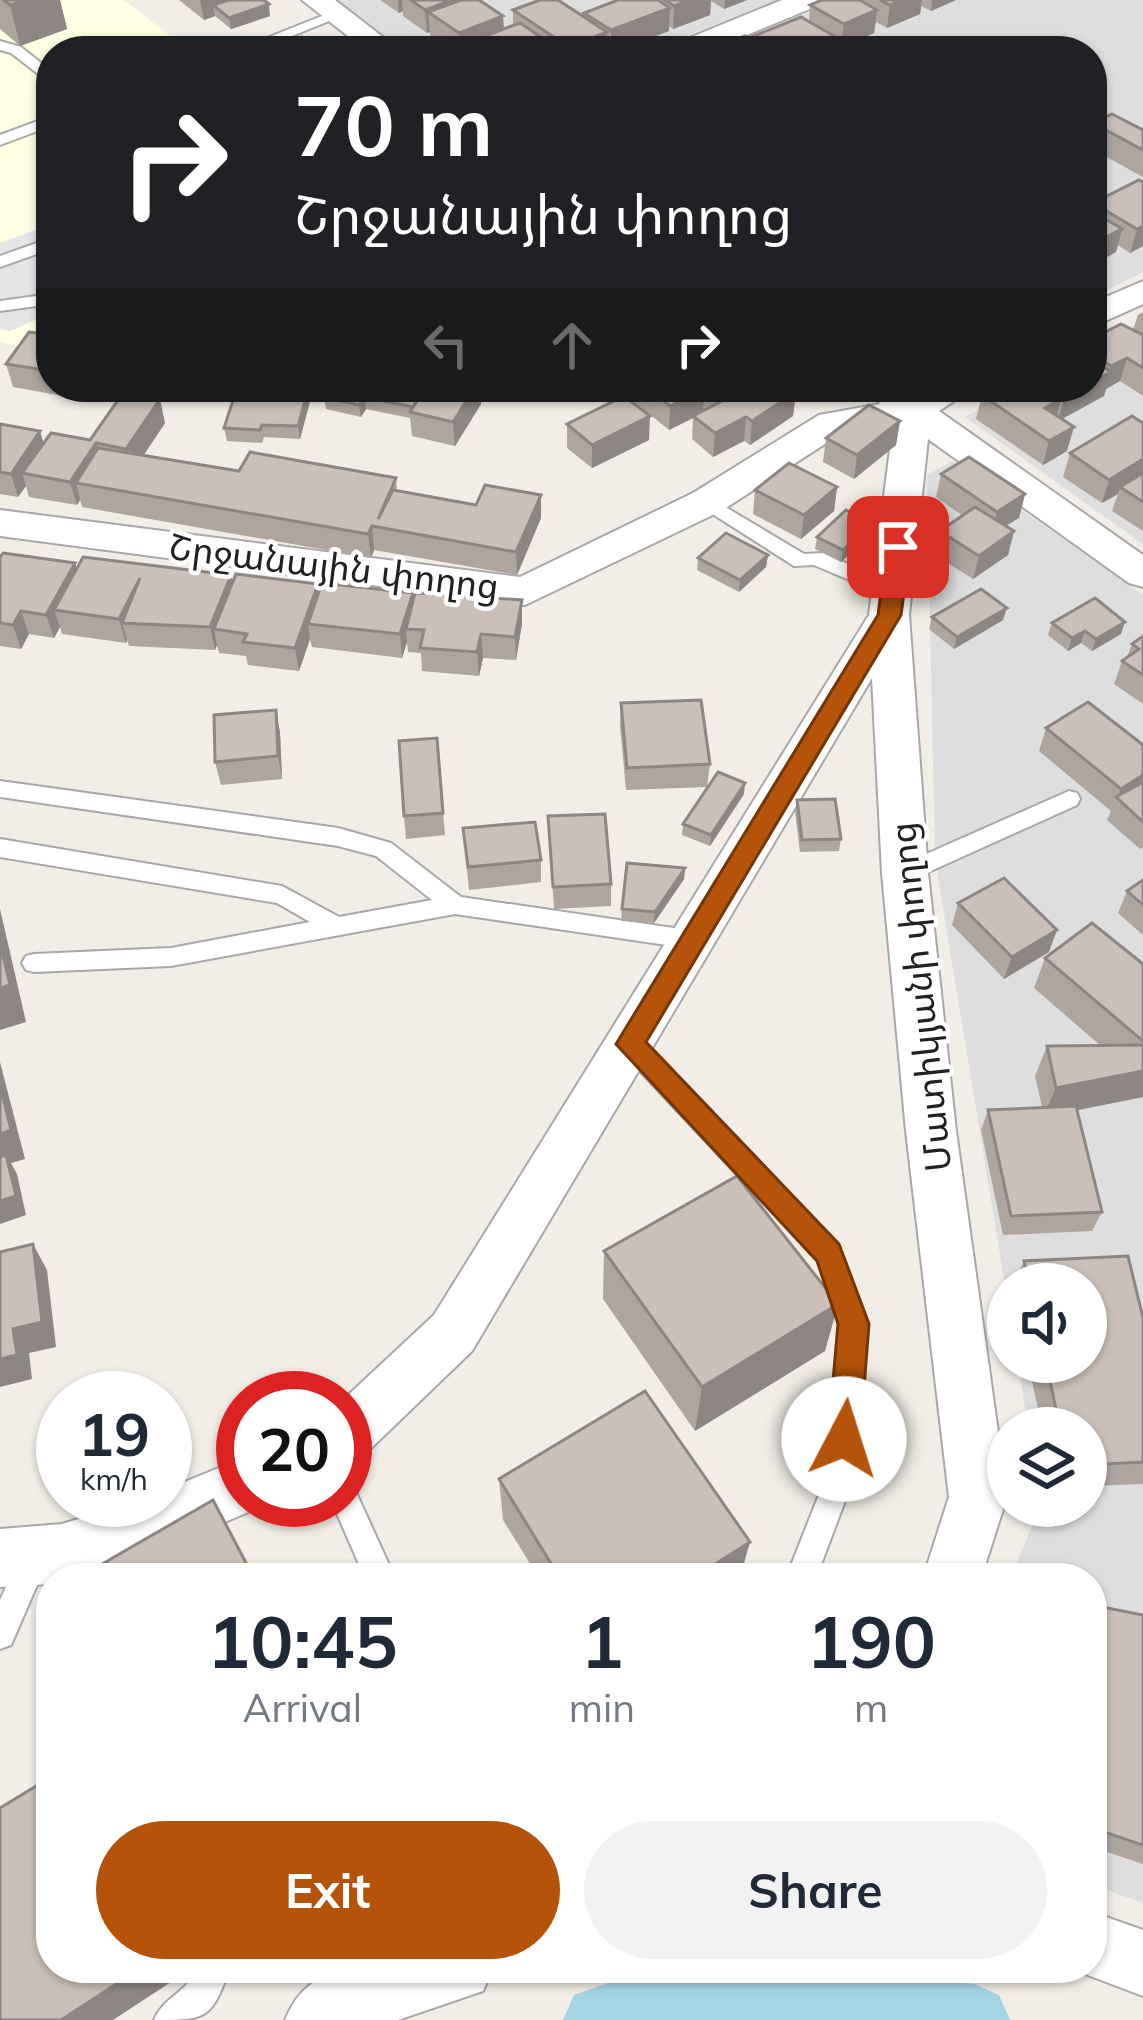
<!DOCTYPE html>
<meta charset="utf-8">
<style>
:root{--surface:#fff;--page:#f2f2f3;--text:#1f2937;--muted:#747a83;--accent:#b45309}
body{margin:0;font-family:Mulish,"Noto Sans Armenian",sans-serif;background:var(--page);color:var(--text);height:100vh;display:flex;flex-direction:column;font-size:45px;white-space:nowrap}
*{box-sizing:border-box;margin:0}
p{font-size:39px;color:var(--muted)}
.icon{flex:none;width:66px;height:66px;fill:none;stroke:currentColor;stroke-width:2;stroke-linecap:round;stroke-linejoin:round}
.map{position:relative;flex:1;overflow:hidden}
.details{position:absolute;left:36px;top:1563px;width:1071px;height:420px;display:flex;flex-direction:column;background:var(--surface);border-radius:48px;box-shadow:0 3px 9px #0004}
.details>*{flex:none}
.top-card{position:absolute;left:36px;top:36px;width:1071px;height:366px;border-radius:48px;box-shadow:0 3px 9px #0004;background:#202124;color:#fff;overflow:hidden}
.buttons{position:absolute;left:987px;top:1263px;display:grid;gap:24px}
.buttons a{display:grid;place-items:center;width:120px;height:120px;border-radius:50%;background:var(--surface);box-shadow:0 3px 9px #0004;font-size:60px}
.speed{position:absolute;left:36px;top:1371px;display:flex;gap:24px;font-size:60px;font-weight:700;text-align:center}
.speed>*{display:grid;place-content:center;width:156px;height:156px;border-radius:50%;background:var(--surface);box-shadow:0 3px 9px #0004;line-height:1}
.speed small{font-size:30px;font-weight:400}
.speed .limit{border:18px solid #d22;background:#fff;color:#111}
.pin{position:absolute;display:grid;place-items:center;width:102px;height:102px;color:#fff;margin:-51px;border-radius:24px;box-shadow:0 6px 18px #0006}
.me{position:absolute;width:132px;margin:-66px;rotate:5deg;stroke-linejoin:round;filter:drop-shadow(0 0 9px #0008)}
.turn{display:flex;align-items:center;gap:42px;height:252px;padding:0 60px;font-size:54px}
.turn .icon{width:156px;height:156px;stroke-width:2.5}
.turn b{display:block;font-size:84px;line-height:102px}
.lanes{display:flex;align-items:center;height:114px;padding:0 60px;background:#0003;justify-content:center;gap:60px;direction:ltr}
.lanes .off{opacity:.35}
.eta{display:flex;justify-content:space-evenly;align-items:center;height:204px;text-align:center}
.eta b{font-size:72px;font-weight:700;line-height:84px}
.button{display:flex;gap:24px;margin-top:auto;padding:24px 60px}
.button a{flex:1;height:138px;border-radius:72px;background:var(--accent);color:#fff;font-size:48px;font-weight:700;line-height:138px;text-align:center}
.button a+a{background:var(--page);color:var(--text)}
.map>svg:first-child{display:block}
</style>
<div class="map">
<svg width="1143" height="2020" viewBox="0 0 1143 2020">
<rect width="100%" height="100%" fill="#f2eee7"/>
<g fill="#dfdede">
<path d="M332,0H780L647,51H402Z"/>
<path d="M841,0H1143V272L1092,298V51H712Z"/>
<path d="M1143,321V544L965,417L1021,387H1092V348Z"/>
<path d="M952,461L1143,595V1903L1092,1885V1578H1010L1041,1506H1086V1428H1028L1018,1362H1086V1284H1008V1304L935,859L927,475Z"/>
</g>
<path fill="#ffffe3" d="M0,0H124L190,51H51V353L0,342Z"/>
<path fill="#e5e5e5" d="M51,224V313L10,331L0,329V243Z"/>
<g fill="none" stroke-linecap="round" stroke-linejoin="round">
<path fill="#a4d5e3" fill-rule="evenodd" d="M835,1969L974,1984L999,1995L1010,2020H563L574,1995L625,1977Z"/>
<g stroke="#a8a8a8" stroke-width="4">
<g id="service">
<path d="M332,12L344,15L255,51H234Z"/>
<path d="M0,41L21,47L51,71V84L11,53L0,50Z"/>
<path d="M51,116V126L0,145V135Z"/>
<path d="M51,238V249L0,267V256Z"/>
<path d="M51,294V304L0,311V301Z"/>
<path d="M707,496L804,554L823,553L901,587L904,592L894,599L814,565L794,566L700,506L697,502Z"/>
<path d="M0,781L338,828L391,843L461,897L694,931L702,933L706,940L702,947L694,949L455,914L171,966L34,972L26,970L22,963L26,956L34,954L171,948L310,922L277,903L0,857V839L282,886L339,917L432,900L376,856L338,846L0,797Z"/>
<path d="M1069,791L1077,793L1080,799L1077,805L913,879H897L894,873L897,867Z"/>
<path d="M630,1034L639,1037L838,1246L868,1324L854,1477L816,1578H786L826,1477L840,1324L818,1261L621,1051L618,1044L621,1037Z"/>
<path d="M345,1486L355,1490L395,1578H365L331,1500H345Z"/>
<path d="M33,1545L43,1550L48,1560L11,1645L0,1649V1600L23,1550Z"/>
<path d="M196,1968H230C211,2019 208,2020 154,2020C164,1996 187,1994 196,1968Z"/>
</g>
</g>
<g stroke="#a8a8a8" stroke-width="4">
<g id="minor">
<path d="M302,0H335L401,51H367Z"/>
<path d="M782,0H821L817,6L708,51H667L672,45Z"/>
<path d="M1143,281V304L1092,327V303Z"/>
<path d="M884,387H902L915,394L929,387H975L939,411L1143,555V587L1129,583L928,439L909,615L928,873L956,1131L1007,1497L981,1578H923L949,1497L906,1131L882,873L872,678L472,1351L365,1454L345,1462V1398L434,1315L869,615L893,425L842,433L721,511L525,605L0,536V510L520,577L693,493L819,415L880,404L875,396Z"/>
<path d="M243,1458V1500H266L263,1506L124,1564L78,1578H51V1584L0,1587V1529L62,1524L140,1500H165V1490Z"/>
<path d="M1092,1912L1143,1930V1996L1069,1968H1092Z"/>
<path d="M349,1968H493L483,1991L398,2020H285C299,1987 315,1978 349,1968Z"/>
</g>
</g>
<use href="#service" fill="#fff" fill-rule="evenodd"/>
<use href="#minor" fill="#fff" fill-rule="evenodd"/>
</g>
<g fill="#aea59f">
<path d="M0,0H60L67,29L20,46L0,29Z"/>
<path d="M179,0H264L270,16L231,29L215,16L204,20Z"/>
<path d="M380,0H479L503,16L504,29L513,25V10L584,17V13L618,0H747L724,9L711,1L710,15L673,29L669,26V31L616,51H476L482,48L473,51H453L430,35V32L427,33L403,16V11L399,13Z"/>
<path d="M822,0H956L931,11L921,6L920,14L887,28L876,22L874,33L841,47L833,43V48L825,51H708L809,21L810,5Z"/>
<path d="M1093,123L1143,130V177L1092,149Z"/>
<path d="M1143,182V246L1130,253L1118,245L1116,252L1092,265L1093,203Z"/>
<path d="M1143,312V396L1120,381L1106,389L1104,396L1062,419L1067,451L1043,465L976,419L982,395L996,387H1092V339L1133,330L1138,315Z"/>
<path d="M51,335V387H87L79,399L13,387L6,364Z"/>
<path d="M274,387H480L481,404L455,446L412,436L410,418L366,409L361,417L326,409L324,398L311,395L300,439L264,437L262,443L227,441L224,428L271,396Z"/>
<path d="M627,387H789L796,392L793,416L750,445L744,441L713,457L692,439L693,418L669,430L627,396Z"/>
<path d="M900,421L896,445L854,479L823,462L826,438Z"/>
<path d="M165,423L144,455L239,471L396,478L397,491L476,505L541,495V518L517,575L374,550L371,558L82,507L80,500L77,505L29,497L26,486L18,497L0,494V424L44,442L90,440Z"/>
<path d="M1143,423V531L1112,511L1118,494L1102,503L1063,477L1070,453Z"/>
<path d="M567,424L649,440L592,468L567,448Z"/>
<path d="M941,474L1025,494L1019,518L1005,526L1014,531L1008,555L973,579L935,555L940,531L963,516L936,497Z"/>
<path d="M837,487L834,511L801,539L753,514L755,490Z"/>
<path d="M871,535L841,562L815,549L817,537Z"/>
<path d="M768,555L766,567L739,592L697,570L698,558Z"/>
<path d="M0,557L75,563L76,570L231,575L233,583L319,592L413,593L522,600V624L516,660L483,658L479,676L422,671L421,653L408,652L407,642L402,658L312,647L310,639L299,671L248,665L246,656L219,653L217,645L215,650L129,646L127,640L126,643L62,634L60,627L54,638L29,634L21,649L0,646Z"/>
<path d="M932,617L1003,620L954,649L929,629Z"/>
<path d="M1052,623L1121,634L1092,651L1081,643L1068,651L1048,635Z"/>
<path d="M1143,636V704L1114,684L1122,661L1127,657L1132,644Z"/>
<path d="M621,703L710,764L707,787L626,790L620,726Z"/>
<path d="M276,710L280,733L282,779L221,785L215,762Z"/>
<path d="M1046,728L1143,745V847L1140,849L1107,820L1111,811L1039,751Z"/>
<path d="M437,738L445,835L406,839L404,816Z"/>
<path d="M744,794L710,846L682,835L683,824Z"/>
<path d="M797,800L841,839L839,851L800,852L795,812Z"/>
<path d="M548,816L611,884V906L554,909Z"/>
<path d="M463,828L541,860V882L469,890Z"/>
<path d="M685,868L684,879L654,923L621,921L622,909Z"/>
<path d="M1143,880V935L1118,913L1127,891Z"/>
<path d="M958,903L1049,952L1004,979L952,925Z"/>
<path d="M1045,958L1143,964V1097L1077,1110L1102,1212L1092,1231L1003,1235L981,1130L988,1110L1042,1107L1035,1076L1047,1046H1101L1034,988Z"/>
<path d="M604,1251L838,1304L825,1351L695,1431L603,1299Z"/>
<path d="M1128,1256L1143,1318V1484L1086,1486V1428H1042L1028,1362H1086V1284H1013L1024,1261Z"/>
<path d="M499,1479L740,1578H539L503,1520Z"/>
<path d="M1092,1605L1143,1615V1864L1092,1847Z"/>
</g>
<g fill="#8d8682">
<path d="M25,0H60L67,29L20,46L10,5Z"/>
<path d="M200,0H254L213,5L215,16L204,20Z"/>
<path d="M398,0H402L403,11L399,13Z"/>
<path d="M452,0H470L428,12L430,32L427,33L425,10Z"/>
<path d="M689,0H711L710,15L673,29L674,6Z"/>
<path d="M725,0H747L724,9Z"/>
<path d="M903,0H922L920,14L887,28L890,5Z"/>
<path d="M932,0H956L931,11Z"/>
<path d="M269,4L270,16L231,29L229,18Z"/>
<path d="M670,8L669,31L616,51H611V30Z"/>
<path d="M877,10L874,33L841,47L844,24Z"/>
<path d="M503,16L504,39L491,43L482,37L483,47L473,51H460L459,33Z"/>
<path d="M607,32V51H569V47Z"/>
<path d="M834,36L833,48L825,51H798Z"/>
<path d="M1143,226V246L1130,253L1137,229Z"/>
<path d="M1122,229L1116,252L1092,265V244Z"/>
<path d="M1127,358L1120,381L1106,389L1104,396L1058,421L1064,398L1083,387H1092V382L1109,373L1111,366Z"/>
<path d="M76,387H87L79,399Z"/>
<path d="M310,387L311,398L300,439L298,426Z"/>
<path d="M475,387H480L481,404L455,446L453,422Z"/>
<path d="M704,390L703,414L693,416V418L669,430L670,406Z"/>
<path d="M796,392L793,416L750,445L752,421Z"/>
<path d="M365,397L366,409L361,417L359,405Z"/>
<path d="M160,399L165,423L132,472L126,449Z"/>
<path d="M1061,399L1055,423L1045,408Z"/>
<path d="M650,416L649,440L592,468V445Z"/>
<path d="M746,417L744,441L713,457L715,433Z"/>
<path d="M900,421L896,445L854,479L857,455Z"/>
<path d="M1074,427L1067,451L1043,465L1049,441Z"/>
<path d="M40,431L47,455L22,473L26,486L18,497L11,474Z"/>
<path d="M96,443L103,467L76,483L80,500L77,505L70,482Z"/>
<path d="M1143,459V478L1120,487L1118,494L1102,503L1109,480Z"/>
<path d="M837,487L834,511L801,539L804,515Z"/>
<path d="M1025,494L1019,518L991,535L997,512Z"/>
<path d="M541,495V518L517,575L516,552Z"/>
<path d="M873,523L871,535L841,562L843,550Z"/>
<path d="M372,526L374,550L371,558L368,534Z"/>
<path d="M1014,531L1008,555L973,579L979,556Z"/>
<path d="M768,555L766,567L739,592L740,580Z"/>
<path d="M75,563L82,587L54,610L60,627L54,638L46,615Z"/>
<path d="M231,575L236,599L214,629L217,645L215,650L210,627Z"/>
<path d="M140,578L122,623L127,640L126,643L119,619Z"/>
<path d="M318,584L322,607L308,624L310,639L299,671L295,648Z"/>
<path d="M413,593L415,616L406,629L407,642L402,658L400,634Z"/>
<path d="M522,600V624L516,660L515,637Z"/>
<path d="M1007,608L1003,620L954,649L957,637Z"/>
<path d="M21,611L29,634L21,649L13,625Z"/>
<path d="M1125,622L1121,634L1092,651L1096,639Z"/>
<path d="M1085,631L1081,643L1068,651L1072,638Z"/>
<path d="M481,634L483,658L479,676L477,652Z"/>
<path d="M276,710L280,733L282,779L278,756Z"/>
<path d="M1143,775V792L1117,799L1121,789Z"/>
<path d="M745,783L744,794L710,846L711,835Z"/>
<path d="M685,868L684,879L654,923L655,912Z"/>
<path d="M0,909L26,1022L0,1030Z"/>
<path d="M1057,930L1049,952L1004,979L1012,957Z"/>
<path d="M0,1062L25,1159L11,1163L17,1174L26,1215L0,1224Z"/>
<path d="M1143,1071V1097L1043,1117L1056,1088Z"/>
<path d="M33,1244L47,1270L56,1347L29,1353L32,1379L0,1387V1359L13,1329Z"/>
<path d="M838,1304L825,1351L695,1431L702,1387Z"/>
<path d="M750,1542L740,1578H693Z"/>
<path d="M141,1968H165L171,1982L113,2020H61Z"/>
</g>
<g fill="#cac0b9" stroke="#8d8682" stroke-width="3">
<path d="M4,0H25L10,5Z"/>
<path d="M229,0H264L269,4L229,18L213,5Z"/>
<path d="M411,0H452L425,10Z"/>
<path d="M461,0H479L503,16L459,33L428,12Z"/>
<path d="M540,0H558L607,32L569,47L513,10Z"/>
<path d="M618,0H658L670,8L611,30L584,13Z"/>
<path d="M665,0H689L674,6Z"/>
<path d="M822,0H860L877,10L844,24L810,5Z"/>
<path d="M880,0H903L890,5Z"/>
<path d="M801,17L834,36L798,51H770L749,38Z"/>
<path d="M520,23L560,50L476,51L491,43L482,37Z"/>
<path d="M745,36L770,51H708Z"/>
<path d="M302,37L319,49L315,51H264Z"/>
<path d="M328,46L335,51H315Z"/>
<path d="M1112,114L1143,130V150L1093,123Z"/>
<path d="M1139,180L1143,182V226L1137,229L1093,203Z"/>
<path d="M1092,211L1122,229L1092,244Z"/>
<path d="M1121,324L1143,335V368L1127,358L1111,366L1092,354V339Z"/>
<path d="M29,332L51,335V371L6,364Z"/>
<path d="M1092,359L1111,372L1092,382Z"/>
<path d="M274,387H309L298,426L262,425L260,430L224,428L235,394L271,396Z"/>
<path d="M329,387H426L413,407L365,397L359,405L324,397L331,387Z"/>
<path d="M426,387H475L453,422L410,412Z"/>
<path d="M646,387H789L796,392L752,421L746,417L715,433L693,416L720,402L704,390L670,406Z"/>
<path d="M996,387H1043L1061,399L1045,408L1074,427L1049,441L982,395Z"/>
<path d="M1048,387H1083L1064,398Z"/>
<path d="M123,393L160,399L126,449L96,443L70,482L22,473L51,433L90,440Z"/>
<path d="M624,396L650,416L592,445L567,424Z"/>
<path d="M869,405L900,421L857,455L826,438Z"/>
<path d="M1132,416L1143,423V459L1109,480L1070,453Z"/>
<path d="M0,424L40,431L11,474L0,472Z"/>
<path d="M98,448L239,471L250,452L396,478L378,519L393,490L476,505L485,485L541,495L516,552L372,526L368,534L76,483Z"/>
<path d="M969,457L1025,494L997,512L941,474Z"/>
<path d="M789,463L837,487L804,515L755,490Z"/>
<path d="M1143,473V502L1120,487Z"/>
<path d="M975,507L1014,531L979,556L940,531Z"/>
<path d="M846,510L873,523L843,550L817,537Z"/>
<path d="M726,533L768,555L740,580L698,558Z"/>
<path d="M3,553L75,563L46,615L21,611L13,625L0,623V557Z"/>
<path d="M83,557L231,575L210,627L122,623L140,578L119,619L54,610Z"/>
<path d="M236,574L318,584L295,648L243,642L247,634L214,629Z"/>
<path d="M322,583L413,593L400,634L308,624Z"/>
<path d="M981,589L1007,608L957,637L932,617Z"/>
<path d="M415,593L522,600L515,637L481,634L477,652L420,648L424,630L406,629Z"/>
<path d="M1095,598L1125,622L1096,639L1085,631L1072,638L1052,623Z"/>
<path d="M1143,636V675L1122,661L1139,649L1132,644Z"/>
<path d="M701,700L710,764L627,768L621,703Z"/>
<path d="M1088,702L1143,745V775L1121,789L1046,728Z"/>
<path d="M276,710L278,756L215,762L214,715Z"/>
<path d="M437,738L443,813L404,816L399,741Z"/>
<path d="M718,772L745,783L711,835L683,824Z"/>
<path d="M1143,782V822L1116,797Z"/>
<path d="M835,799L841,839L802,840L797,800Z"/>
<path d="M605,814L611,884L553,887L548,816Z"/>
<path d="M535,822L541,860L468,867L463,828Z"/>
<path d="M627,863L685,868L655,912L622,909Z"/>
<path d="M1004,878L1057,930L1012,957L958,903Z"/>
<path d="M1143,880V905L1127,891Z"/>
<path d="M1092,923L1143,964V1041L1045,958Z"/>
<path d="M0,943L10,985L0,988Z"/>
<path d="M1143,1045V1071L1056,1088L1047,1046Z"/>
<path d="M0,1085L11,1130L0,1134Z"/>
<path d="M1076,1106L1102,1212L1011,1216L988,1110Z"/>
<path d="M6,1155L16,1196L0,1201V1157Z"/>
<path d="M737,1176L838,1304L702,1387L604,1251Z"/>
<path d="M33,1244L42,1322L13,1329L17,1355L0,1359V1252Z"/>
<path d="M1128,1256L1143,1318V1462L1086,1465V1428H1060L1046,1362H1086V1284H1029L1024,1261Z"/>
<path d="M645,1391L750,1542L693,1578H560L499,1479Z"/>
<path d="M213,1500L254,1578H78Z"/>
<path d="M1092,1605L1143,1615V1845L1092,1828Z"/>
<path d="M51,1777V1968H141L61,2020H0V1808Z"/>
</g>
<path fill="#b45309" stroke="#753606" stroke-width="3" d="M898,539L910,547L901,615L646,1042L839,1244L869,1324L860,1439L855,1450L844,1454L832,1450L828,1439L838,1324L817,1261L616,1044L878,615L887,547Z"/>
<g text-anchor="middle" stroke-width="9" stroke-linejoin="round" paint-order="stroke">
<g font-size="36" fill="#212121" stroke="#fff">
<text transform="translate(334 566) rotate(7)" y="13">Շրջանային փողոց</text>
<text transform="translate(920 997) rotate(-96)" y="13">Մատիկյանի փողոց</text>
</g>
</g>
</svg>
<div class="buttons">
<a><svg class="icon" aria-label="sound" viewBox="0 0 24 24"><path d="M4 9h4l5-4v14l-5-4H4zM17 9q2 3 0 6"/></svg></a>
<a><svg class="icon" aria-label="layers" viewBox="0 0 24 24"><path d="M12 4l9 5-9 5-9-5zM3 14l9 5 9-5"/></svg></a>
</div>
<div class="speed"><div>19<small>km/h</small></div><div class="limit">20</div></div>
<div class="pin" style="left:898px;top:547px;background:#d93025"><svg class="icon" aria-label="arrive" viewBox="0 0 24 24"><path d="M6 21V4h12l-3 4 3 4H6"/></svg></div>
<svg class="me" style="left:844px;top:1439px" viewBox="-20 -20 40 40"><circle r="19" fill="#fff"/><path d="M0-13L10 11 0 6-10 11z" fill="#b45309"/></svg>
<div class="top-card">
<div class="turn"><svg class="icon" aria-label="right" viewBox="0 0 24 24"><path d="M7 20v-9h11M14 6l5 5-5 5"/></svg><div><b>70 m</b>Շրջանային փողոց</div></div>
<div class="lanes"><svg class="icon off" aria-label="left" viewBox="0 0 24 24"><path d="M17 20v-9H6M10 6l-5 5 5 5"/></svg><svg class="icon off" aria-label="ahead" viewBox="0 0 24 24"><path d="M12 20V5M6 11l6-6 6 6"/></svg><svg class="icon" aria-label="right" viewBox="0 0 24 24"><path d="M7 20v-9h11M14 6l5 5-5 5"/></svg></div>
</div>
<section class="details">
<div class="eta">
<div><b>10:45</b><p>Arrival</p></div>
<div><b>1</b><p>min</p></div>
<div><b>190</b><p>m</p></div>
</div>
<div class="button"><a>Exit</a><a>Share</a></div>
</section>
</div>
